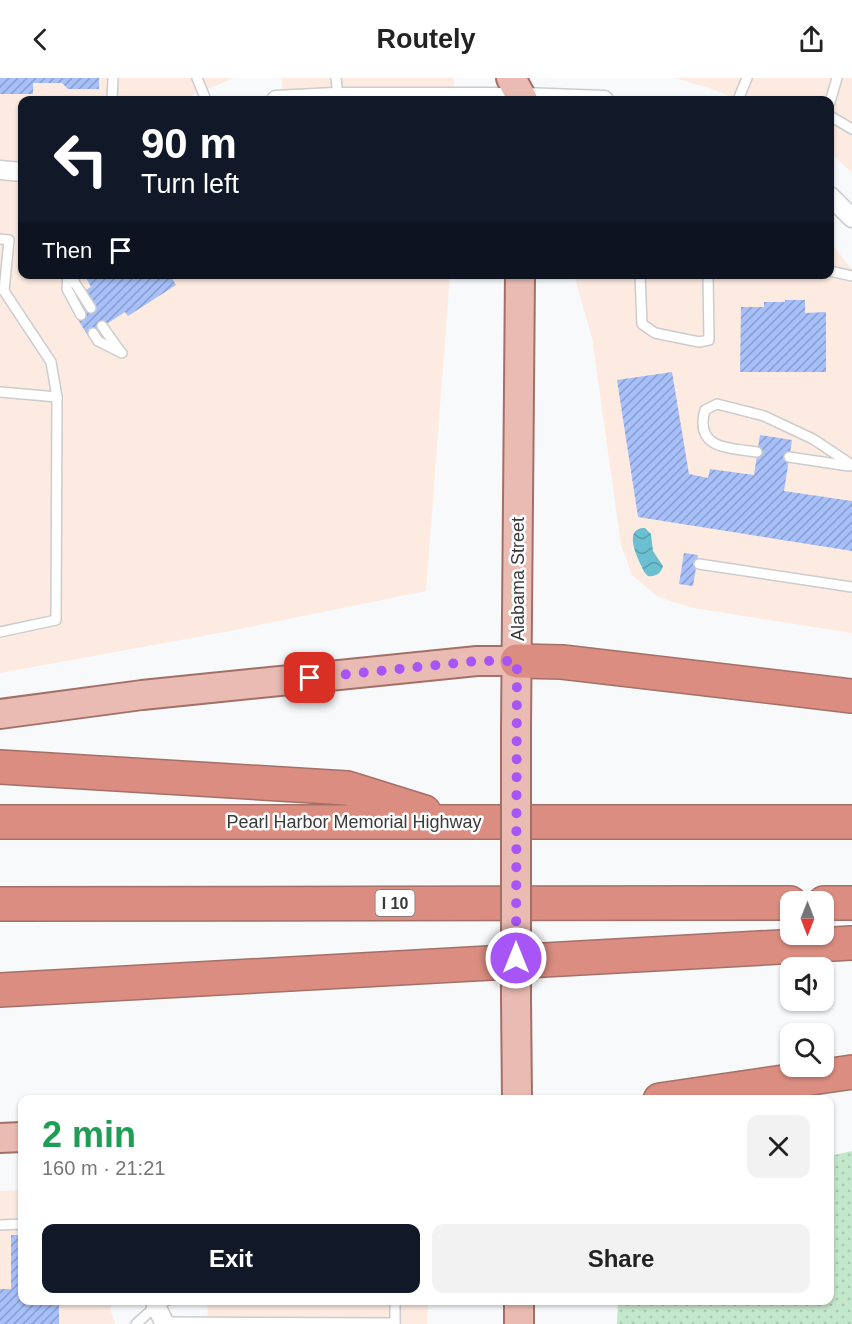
<!DOCTYPE html>
<meta charset="utf-8">
<style>
:root{--surface:#fff;--page:#f2f2f2;--text:#222;--muted:#767676;--accent:#111827}
body{margin:0;font-family:Arial,sans-serif;background:var(--page);color:var(--text);height:100vh;display:flex;flex-direction:column;font-size:22px;white-space:nowrap}
*{box-sizing:border-box;margin:0}
p{font-size:20px;color:var(--muted)}
.icon{flex:none;width:33px;height:33px;fill:none;stroke:currentColor;stroke-width:2;stroke-linecap:round;stroke-linejoin:round}
.map{position:relative;flex:1;overflow:hidden}
.details{position:absolute;left:18px;top:1017px;width:816px;height:210px;display:flex;flex-direction:column;background:var(--surface);border-radius:12px;box-shadow:0 2px 4px #0004}
.details>*{flex:none}
.guide{position:absolute;left:18px;top:18px;width:816px;height:183px;border-radius:12px;box-shadow:0 2px 4px #0004;background:#111827;color:#fff;overflow:hidden}
.needle{width:39px;rotate:180deg}
.tools{position:absolute;left:780px;top:813px;display:grid;gap:12px}
.tools a{display:grid;place-items:center;width:54px;height:54px;border-radius:12px;background:var(--surface);box-shadow:0 2px 4px #0004;font-size:30px}
.pin{position:absolute;display:grid;place-items:center;width:51px;height:51px;color:#fff;margin:-26px;border-radius:12px;box-shadow:0 3px 9px #0006}
.me{position:absolute;width:66px;margin:-33px;rotate:0deg;stroke-linejoin:round;filter:drop-shadow(0 0 4px #0008)}
.turn{display:flex;align-items:center;gap:21px;height:126px;padding:0 24px;font-size:27px}
.turn .icon{width:78px;height:78px;stroke-width:2.5}
.turn b{display:block;font-size:42px;line-height:51px}
.then{display:flex;align-items:center;height:57px;padding:0 24px;background:#0003;gap:12px;font-size:22px}
.round{display:grid;place-items:center;flex:none;width:63px;height:63px;border-radius:12px;background:var(--page)}
.summary{display:flex;align-items:center;justify-content:space-between;height:102px;padding:0 24px}
h1{font-size:36px;font-weight:600;line-height:45px;color:#1e9e55}
.primary-button{display:flex;gap:12px;margin-top:auto;padding:12px 24px}
.primary-button a{flex:1;height:69px;border-radius:12px;background:var(--accent);color:#fff;font-size:24px;font-weight:600;line-height:69px;text-align:center}
.primary-button a+a{background:var(--page);color:var(--text)}
header{display:flex;justify-content:space-between;align-items:center;height:78px;padding:0 24px;background:var(--surface);font-size:27px;font-weight:600}
.map>svg:first-child{display:block}
</style>
<header><svg class="icon" aria-label="back" viewBox="0 0 24 24"><path d="M15 5l-7 7 7 7"/></svg>Routely<svg class="icon" aria-label="share" viewBox="0 0 24 24"><path d="M12 15V3M7 8l5-5 5 5M5 13v7h14v-7"/></svg></header>
<div class="map">
<svg width="852" height="1246" viewBox="0 0 852 1246">
<defs>
<pattern id="grass-dots" width="8" height="8" patternUnits="userSpaceOnUse" patternTransform="scale(1.5)"><rect width="8" height="8" fill="#c3e7cb"/><path d="M2 2h.1M6 6h.1" fill="none" stroke="#a8c7af" stroke-width="1.8" stroke-linecap="round"/></pattern>
<pattern id="water-waves" width="16" height="10" patternUnits="userSpaceOnUse" patternTransform="scale(1.5)"><rect width="16" height="10" fill="#6ac0d0"/><path d="M0 5q4-4 8 0t8 0" fill="none" stroke="#589daa"/></pattern>
<pattern id="building-hatch" width="6" height="6" patternUnits="userSpaceOnUse" patternTransform="scale(1.5)"><rect width="6" height="6" fill="#a7c0fa"/><path d="M-1 1l2-2M0 6l6-6M5 7l2-2" fill="none" stroke="#899dcc"/></pattern>
</defs>
<rect width="100%" height="100%" fill="#f8f9fb"/>
<g fill="#fdebe1">
<path d="M0,0H234L181,22H22V196L450,197L426,513L230,553L0,595Z"/>
<path d="M282,0H453L456,22H283Z"/>
<path d="M675,0H852V95L830,74V22H739L712,11Z"/>
<path d="M830,163L852,192V555L693,530L658,519L632,497L621,467L592,260L574,197L830,196Z"/>
<path d="M22,1112V1222L113,1223L110,1231L115,1246H0V1113Z"/>
<path d="M207,1223H428L427,1246H208Z"/>
</g>
<path fill="url(#grass-dots)" d="M852,1073V1246H617L618,1223L830,1222V1078Z"/>
<path fill="url(#water-waves)" d="M645,450L651,456L653,473L663,488C661,496 655,499 648,498L645,495C639,483 621,450 645,450Z"/>
<g fill="url(#building-hatch)">
<path d="M0,0H99V11H68L62,5H33V16H0Z"/>
<path d="M84,196H169L176,207L128,238L125,234L88,258L77,240L96,228L86,212L91,209Z"/>
<path d="M785,222H805V235L826,234V294H740L741,229H764V224H785Z"/>
<path d="M672,294L689,396L708,400L710,391L754,397L760,357L792,362L784,413L852,423V473L638,439L617,302Z"/>
<path d="M684,475L698,477L693,508L679,506Z"/>
<path d="M11,1157H22V1222H59V1246H0V1211H11Z"/>
</g>
<g fill="none" stroke-linecap="round" stroke-linejoin="round">
<g stroke="#cbccce" stroke-width="12">
<g id="service">
<path d="M197,0L206,22"/>
<path d="M336,0L338,19"/>
<path d="M112,22L113,0"/>
<path d="M738,22L747,0"/>
<path d="M830,24L837,0"/>
<path d="M830,38L852,51"/>
<path d="M0,161L9,162L4,213L51,284L57,319L56,542L0,554"/>
<path d="M830,193L852,198"/>
<path d="M68,196L67,211L81,237"/>
<path d="M69,196L91,230"/>
<path d="M640,196L642,246L655,255L699,264L709,262L708,196"/>
<path d="M102,248L120,273"/>
<path d="M93,255L98,263L122,275"/>
<path d="M0,314L57,319"/>
<path d="M757,374C729,370 694,371 705,332L717,326L764,338L813,361L852,387"/>
<path d="M789,379L849,388"/>
<path d="M699,486L852,509"/>
<path d="M0,1147L22,1146"/>
<path d="M395,1222V1246"/>
<path d="M164,1244L395,1245"/>
<path d="M136,1246L156,1228L168,1222"/>
</g>
</g>
<g stroke="#cbccce" stroke-width="21">
<g id="minor">
<path d="M276,22L334,19H523L604,22"/>
<path d="M0,92L22,94"/>
<path d="M830,118L852,140"/>
<path d="M156,1228L165,1246"/>
</g>
</g>
<g stroke="#a37068" stroke-width="32">
<g id="primary">
<path d="M511,0L523,22"/>
<path d="M0,636L142,617L477,583H517"/>
<path d="M516,650L520,196"/>
<path d="M516,921L517,1022"/>
<path d="M0,1060L22,1059"/>
<path d="M519,1222V1246"/>
</g>
</g>
<g stroke="#a37068" stroke-width="36">
<g id="motorway">
<path d="M517,583L562,584L852,618"/>
<path d="M0,689L347,710L424,734"/>
<path d="M0,744H852"/>
<path d="M824,825H852"/>
<path d="M0,826L790,825"/>
<path d="M0,912L852,865"/>
<path d="M660,1022L852,994"/>
</g>
</g>
<use href="#service" stroke="#fff" stroke-width="9"/>
<use href="#minor" stroke="#fff" stroke-width="18"/>
<use href="#primary" stroke="#e9bbb3" stroke-width="28"/>
<use href="#motorway" stroke="#db8d81" stroke-width="33"/>
<g stroke="#a37068" stroke-width="32" stroke-linecap="butt">
<path id="primary-bridge" d="M516,650V921"/>
</g>
<use href="#primary-bridge" stroke="#e9bbb3" stroke-width="28"/>
</g>
<g fill="none" stroke-linecap="round" stroke-linejoin="round">
<path stroke="#a855f7" stroke-width="10" stroke-dasharray="0 18" d="M310,600L477,583H517L516,880"/>
</g>
<g text-anchor="middle" stroke-width="5" stroke-linejoin="round" paint-order="stroke">
<rect fill="#fff" stroke="#757576" stroke-width="1.5" x="375.5" y="812" width="39" height="26" rx="4.5"/>
<g font-size="16" font-weight="bold" fill="#3a3a3b">
<text x="395" y="831">I 10</text>
</g>
<g font-size="18" fill="#3a3a3b" stroke="#fff">
<text transform="translate(518 501) rotate(-90)" y="6">Alabama Street</text>
<text x="354" y="750">Pearl Harbor Memorial Highway</text>
</g>
</g>
</svg>
<div class="tools">
<a><svg class="needle" viewBox="-14 -14 28 28"><path d="M0-13l5 13h-10z" fill="#e53935"/><path d="M0 13l5-13h-10z" fill="#767676"/></svg></a>
<a><svg class="icon" aria-label="sound" viewBox="0 0 24 24"><path d="M4 9h4l5-4v14l-5-4H4zM17 9q2 3 0 6"/></svg></a>
<a><svg class="icon" aria-label="search" viewBox="0 0 24 24"><circle cx="10" cy="10" r="6"/><path d="M15 15l6 6"/></svg></a>
</div>
<div class="pin" style="left:310px;top:600px;background:#d93025"><svg class="icon" aria-label="arrive" viewBox="0 0 24 24"><path d="M6 21V4h12l-3 4 3 4H6"/></svg></div>
<svg class="me" style="left:516px;top:880px" viewBox="-20 -20 40 40"><circle r="17" fill="#a855f7" stroke="#fff" stroke-width="3"/><path d="M0-11L8 9 0 5-8 9z" fill="#fff"/></svg>
<div class="guide">
<div class="turn"><svg class="icon" aria-label="left" viewBox="0 0 24 24"><path d="M17 20v-9H6M10 6l-5 5 5 5"/></svg><div><b>90 m</b>Turn left</div></div>
<div class="then">Then<svg class="icon" aria-label="arrive" viewBox="0 0 24 24"><path d="M6 21V4h12l-3 4 3 4H6"/></svg></div>
</div>
<section class="details">
<div class="summary"><div><h1>2 min</h1><p>160 m · 21:21</p></div><a class="round"><svg class="icon" aria-label="close" viewBox="0 0 24 24"><path d="M6 6l12 12M18 6L6 18"/></svg></a></div>
<div class="primary-button"><a>Exit</a><a>Share</a></div>
</section>
</div>
